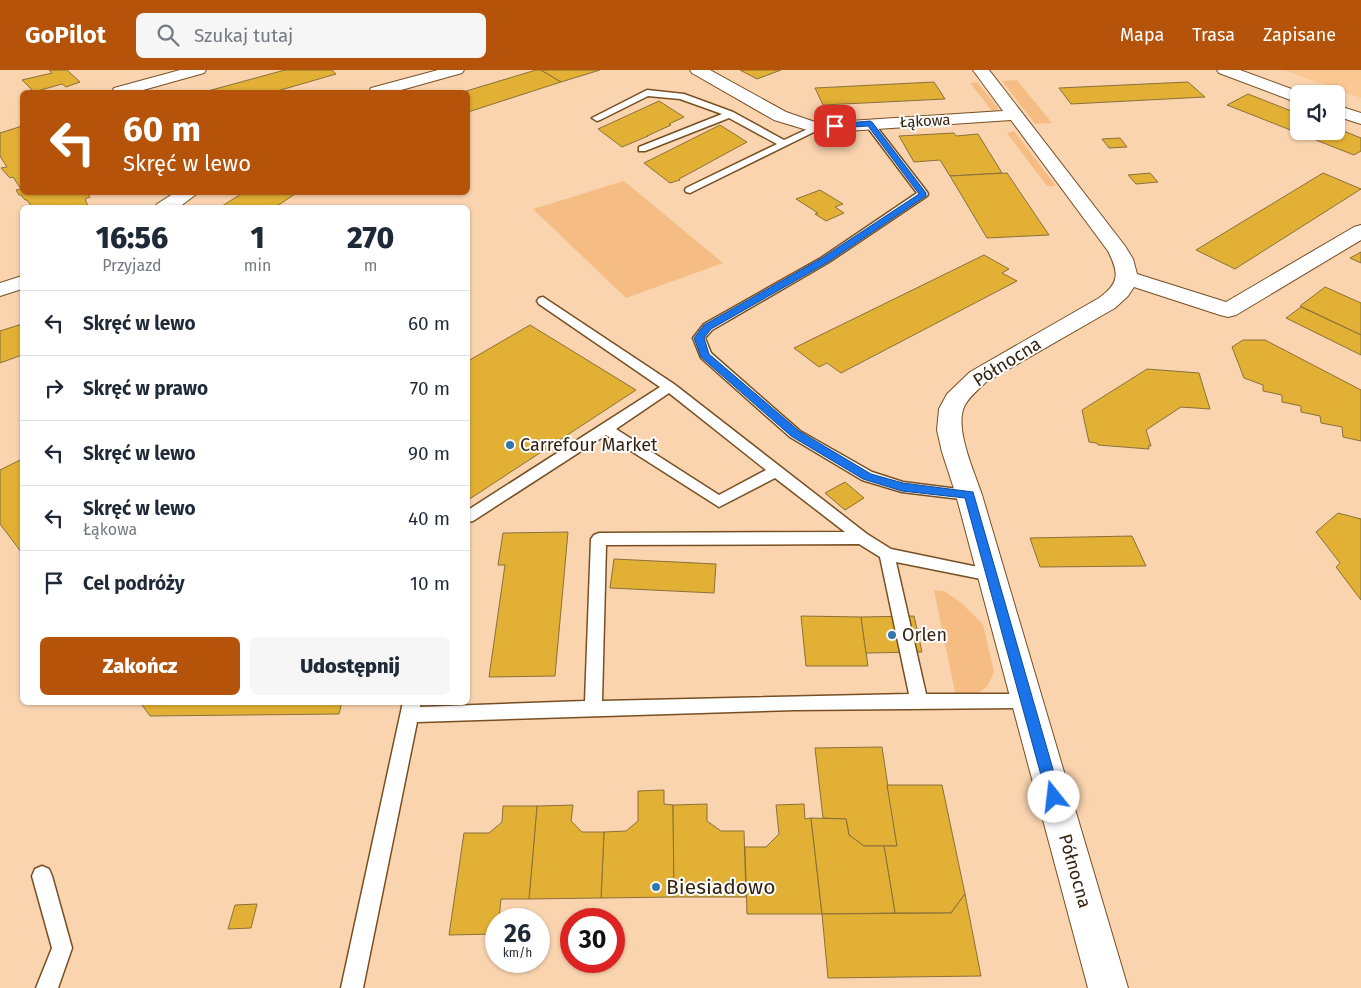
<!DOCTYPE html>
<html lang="pl">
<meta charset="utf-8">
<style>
:root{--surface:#fff;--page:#f6f6f7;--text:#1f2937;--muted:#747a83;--line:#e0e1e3;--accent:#b45309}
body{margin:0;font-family:"Fira Sans",sans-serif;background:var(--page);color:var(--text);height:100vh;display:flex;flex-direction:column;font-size:19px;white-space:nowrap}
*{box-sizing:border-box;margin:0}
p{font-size:16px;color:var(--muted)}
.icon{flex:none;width:28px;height:28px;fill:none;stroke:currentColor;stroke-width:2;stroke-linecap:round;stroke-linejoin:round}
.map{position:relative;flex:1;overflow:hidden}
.details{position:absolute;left:20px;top:135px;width:450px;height:500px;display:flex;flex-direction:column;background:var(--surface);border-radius:8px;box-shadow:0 1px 4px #0004}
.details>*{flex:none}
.banner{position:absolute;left:20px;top:20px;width:450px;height:105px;border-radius:8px;box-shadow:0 1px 4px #0004;background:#b45309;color:#fff;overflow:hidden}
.fabs{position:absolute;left:1290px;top:15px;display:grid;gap:10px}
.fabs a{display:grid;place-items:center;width:55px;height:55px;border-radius:8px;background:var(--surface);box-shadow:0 1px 4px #0004;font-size:25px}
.speed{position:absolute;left:485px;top:838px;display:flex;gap:10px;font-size:25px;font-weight:700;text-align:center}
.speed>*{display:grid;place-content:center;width:65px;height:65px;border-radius:50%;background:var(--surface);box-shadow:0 1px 4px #0004;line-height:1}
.speed small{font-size:12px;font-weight:400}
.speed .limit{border:8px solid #d22;background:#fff;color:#111}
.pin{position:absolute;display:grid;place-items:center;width:42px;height:42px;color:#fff;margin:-21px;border-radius:10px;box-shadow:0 2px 8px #0006}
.me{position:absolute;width:55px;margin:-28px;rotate:344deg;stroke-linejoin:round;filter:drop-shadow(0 0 4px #0008)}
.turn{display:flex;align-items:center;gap:18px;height:105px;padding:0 20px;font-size:22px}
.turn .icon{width:65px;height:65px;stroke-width:2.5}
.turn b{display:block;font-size:35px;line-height:42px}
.eta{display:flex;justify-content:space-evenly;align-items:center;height:85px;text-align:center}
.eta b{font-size:30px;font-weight:800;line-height:35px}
.cta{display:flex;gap:10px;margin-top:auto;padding:10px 20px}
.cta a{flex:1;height:58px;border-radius:8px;background:var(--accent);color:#fff;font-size:20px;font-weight:800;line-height:58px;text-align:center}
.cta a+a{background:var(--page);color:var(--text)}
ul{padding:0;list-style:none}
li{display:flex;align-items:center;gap:15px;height:65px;padding:0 20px;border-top:1px solid var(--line)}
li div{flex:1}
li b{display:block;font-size:19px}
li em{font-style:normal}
header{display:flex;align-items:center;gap:30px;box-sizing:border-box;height:70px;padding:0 25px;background:var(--accent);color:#fff}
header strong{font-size:24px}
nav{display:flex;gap:28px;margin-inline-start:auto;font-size:18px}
.search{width:350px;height:45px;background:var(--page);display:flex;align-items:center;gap:12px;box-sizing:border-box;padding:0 18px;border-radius:8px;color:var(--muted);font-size:19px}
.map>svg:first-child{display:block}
</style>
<header>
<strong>GoPilot</strong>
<div class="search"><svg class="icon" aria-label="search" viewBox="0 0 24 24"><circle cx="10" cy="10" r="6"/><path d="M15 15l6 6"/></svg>Szukaj tutaj</div>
<nav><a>Mapa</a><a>Trasa</a><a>Zapisane</a></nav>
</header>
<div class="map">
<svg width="1361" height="918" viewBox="0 0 1361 918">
<rect width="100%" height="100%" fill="#fad4af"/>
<path fill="#fbc792" d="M1284,0H1361V28L1330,17Z"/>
<g fill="#f5bd84">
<path d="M1017,10L1052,53L1035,54L1002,11Z"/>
<path d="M977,12L998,38L997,40L993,42L970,13Z"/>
<path d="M1014,61L1056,116H1047L1007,63Z"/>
<path d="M624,111L723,193L626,228L533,139Z"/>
<path d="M934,520L944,521L959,531L983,554L994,602L987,617L975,625L956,627Z"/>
</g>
<g fill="#e1b034" stroke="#8a7139">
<path d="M49,0H67L80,12L66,17L62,14L34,22L22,10L52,3Z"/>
<path d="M285,0H332L336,4L274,22H204Z"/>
<path d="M536,0H541L561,12L468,42V22H463Z"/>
<path d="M541,0H600L561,12Z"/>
<path d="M740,0H781L757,9Z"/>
<path d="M934,12L945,29L823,35L815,18Z"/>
<path d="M1188,12L1205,27L1071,34L1059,18Z"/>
<path d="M1248,24L1299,44V61H1336V58L1361,68V81L1354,85L1227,35Z"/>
<path d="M659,31L684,47L669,54L671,55L647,66H648L622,77L598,59Z"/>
<path d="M720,55L747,72L679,109L680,110L670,113L644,93Z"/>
<path d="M22,56V122H87L90,127L85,129L89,138H39L37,135L32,137L27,130H25L21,125H19L16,120L21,119L13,107L10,108L1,98L7,97L0,86V63Z"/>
<path d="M954,63L956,66L978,64L1002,103L950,106L940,90L914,92L899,66Z"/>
<path d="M1120,68L1127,77L1109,78L1102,69Z"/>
<path d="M1007,103L1049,165L987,168L950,106Z"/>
<path d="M1150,103L1158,112L1136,114L1128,105Z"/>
<path d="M1323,103L1361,119L1235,199L1196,180Z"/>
<path d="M820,120L843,134L835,137L844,143L826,151L815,144L818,143L796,129Z"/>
<path d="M244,122H298L274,138H219Z"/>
<path d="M1361,182V193L1350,188Z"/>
<path d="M984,185L1009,199L1002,203L1017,211L841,303L827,293L819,297L794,278Z"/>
<path d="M1325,217L1361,233V265L1300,236Z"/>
<path d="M1301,237L1361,265V285L1286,248Z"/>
<path d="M22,254V285L0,293V261Z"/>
<path d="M530,255L636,320L468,430V291Z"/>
<path d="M1243,270H1265L1361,320V371L1343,367L1342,357L1321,353L1320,346L1301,342V336L1282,332V325L1263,321V315L1244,308L1232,277Z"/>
<path d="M1147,299L1199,303L1210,339L1181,337L1146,360L1151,376H1148L1149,379L1098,375L1097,373L1089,372L1082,340Z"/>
<path d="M22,389V483L0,454V400Z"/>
<path d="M845,412L864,428L845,440L825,423Z"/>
<path d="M1338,443L1361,449V530L1336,497L1340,493L1316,462Z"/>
<path d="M568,462L555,606L489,607L505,495H498L503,463Z"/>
<path d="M1132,466L1146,496L1040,497L1030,468Z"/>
<path d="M614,489L716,494L714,523L610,518Z"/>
<path d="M801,546L861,547L868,596H806Z"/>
<path d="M914,546L922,582L866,583L861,547Z"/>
<path d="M140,632H342L339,644L150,646Z"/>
<path d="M882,677L897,776H864L849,765L846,749L823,748L815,678Z"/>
<path d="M887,715H942L965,824L951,843H895L884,776H897Z"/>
<path d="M664,720V734L673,735L674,827L601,828L604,762L626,761L638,751V721Z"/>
<path d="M707,734V751L721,761H744L746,827H674L673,735Z"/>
<path d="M804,734L805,749L811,748L822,844H747L745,777H766L779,764L776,735Z"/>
<path d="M573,735L571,751L582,762H604L601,828L529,829L537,736Z"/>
<path d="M503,736H537L529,829H501L499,849H496V864L449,865L464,763H489L502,752Z"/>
<path d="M811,748L846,749L849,765L864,776H884L895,843L822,844Z"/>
<path d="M965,824L981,906L828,908L822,844L951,843Z"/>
<path d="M257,834L251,858L228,859L235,835Z"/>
</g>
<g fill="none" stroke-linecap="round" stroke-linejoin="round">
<g stroke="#774f22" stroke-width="3">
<g id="lane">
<path d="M647,20L684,24L733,42L784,70L814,56L817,55L822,58L690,123L686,122L685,120L686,118L777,74L729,48L645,81H639V77L722,44L680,29L648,26L600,50L597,51L592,48Z"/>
<path d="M870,51L873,52L927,122L928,124L927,126L829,192L712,260L705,268L711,283L800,361L872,402L903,412L974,421L976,425L974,429L969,430L902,422L862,410L790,367L701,288L693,268L704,254L821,188L917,123L865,54Z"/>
<path d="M543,227L674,314L867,464L891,479L997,501L999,505L997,509L991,511L896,492L926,624H1027L1033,626L1036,631L1033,636L1027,638L795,640L417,652L363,918H341L403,632H421L420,637L585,631L591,469L594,465L599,463L845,462L775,408L719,437L606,365L473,451L468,452V440L660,317L539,234L537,231L539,228ZM669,323L766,400L719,425L616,359ZM859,474L880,487L909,624L602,631L606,475Z"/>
<path d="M42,796L49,799L52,806L72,878L58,918H36L52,878L32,806L35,799Z"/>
</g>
</g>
<g stroke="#774f22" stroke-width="2">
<g id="street">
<path d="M180,0H206L204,3L136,22H112L114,18Z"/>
<path d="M438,0H464L462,3L394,22H369L371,18Z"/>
<path d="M690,0H710L786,42L818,53L1003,41L973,0H989L1125,176L1133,189L1137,204L1226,232L1354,157L1361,155V170L1236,245L1228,247L1220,245L1134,217L1128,226L1115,238L986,312C979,319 970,326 965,335C953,357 975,403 982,425L1128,918H1088L956,425L942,382L937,360L939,339L947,324L970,302L1099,228C1120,213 1119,203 1108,181L1011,50L817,63L774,50L692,3Z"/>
<path d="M1217,0H1240L1305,24H1299V32L1293,31L1219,3Z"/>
<path d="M1336,35L1361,43V54L1336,46Z"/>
<path d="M176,122H199L178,138H155L157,134Z"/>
<path d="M22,206V219L0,226V213Z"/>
</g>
</g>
<use href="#lane" fill="#fff" fill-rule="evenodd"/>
<use href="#street" fill="#fff" fill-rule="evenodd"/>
</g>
<path fill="#1a73e8" stroke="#114b97" d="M870,51L872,52L926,123V126L828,192L711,259L704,268L709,284L799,361L871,404L903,413L973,422L1061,727L1059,732L1054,733L1049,732L1047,727L965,428L902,421L863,409L791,366L701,287L694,268L704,255L822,188L919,124L868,56L835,58L831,56L835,54Z"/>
<g fill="#3376ac" stroke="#fdfdfd" stroke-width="2">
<circle cx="510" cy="375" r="5"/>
<circle cx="892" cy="565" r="5"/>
<circle cx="656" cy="817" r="5"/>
</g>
<g text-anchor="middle" stroke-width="4" stroke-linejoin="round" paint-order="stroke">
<g font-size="15" fill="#352310" stroke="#fdfdfd">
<text transform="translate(925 51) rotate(-3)" y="5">Łąkowa</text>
</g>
<g font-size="18" fill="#352310" stroke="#fdfdfd">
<text transform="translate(1007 292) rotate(-32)" y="6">Północna</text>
<text transform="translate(1075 801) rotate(74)" y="6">Północna</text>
</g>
<g font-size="18" fill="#352310" stroke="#fdfdfd" text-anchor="start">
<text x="520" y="381">Carrefour Market</text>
<text x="902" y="571">Orlen</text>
</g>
<g font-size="21" fill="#352310" stroke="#fdfdfd" text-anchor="start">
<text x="666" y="824">Biesiadowo</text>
</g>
</g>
</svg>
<div class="fabs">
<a><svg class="icon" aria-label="sound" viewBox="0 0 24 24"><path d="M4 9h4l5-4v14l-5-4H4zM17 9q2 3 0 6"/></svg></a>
</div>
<div class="speed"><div>26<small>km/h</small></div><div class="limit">30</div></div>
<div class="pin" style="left:835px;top:56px;background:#d93025"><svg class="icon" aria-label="arrive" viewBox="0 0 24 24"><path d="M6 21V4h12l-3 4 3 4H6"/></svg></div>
<svg class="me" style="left:1054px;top:727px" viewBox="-20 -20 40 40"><circle r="19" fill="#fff"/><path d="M0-13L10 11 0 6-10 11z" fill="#1a73e8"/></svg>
<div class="banner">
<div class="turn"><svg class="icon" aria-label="left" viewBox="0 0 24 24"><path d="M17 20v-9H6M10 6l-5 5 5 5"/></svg><div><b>60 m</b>Skręć w lewo</div></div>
</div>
<section class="details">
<div class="eta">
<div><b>16:56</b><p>Przyjazd</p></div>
<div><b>1</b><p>min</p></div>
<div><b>270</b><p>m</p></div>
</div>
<ul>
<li><svg class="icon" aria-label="left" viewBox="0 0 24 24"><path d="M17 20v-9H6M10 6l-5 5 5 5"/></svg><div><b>Skręć w lewo</b></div><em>60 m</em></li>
<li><svg class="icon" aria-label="right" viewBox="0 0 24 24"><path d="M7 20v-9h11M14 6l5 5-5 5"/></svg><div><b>Skręć w prawo</b></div><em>70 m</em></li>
<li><svg class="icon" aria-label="left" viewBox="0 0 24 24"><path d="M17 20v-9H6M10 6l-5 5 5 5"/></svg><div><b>Skręć w lewo</b></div><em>90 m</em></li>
<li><svg class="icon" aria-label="left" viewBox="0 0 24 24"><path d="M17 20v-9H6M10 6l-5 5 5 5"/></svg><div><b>Skręć w lewo</b><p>Łąkowa</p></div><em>40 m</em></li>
<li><svg class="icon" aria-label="arrive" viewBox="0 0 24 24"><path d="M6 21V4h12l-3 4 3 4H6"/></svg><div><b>Cel podróży</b></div><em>10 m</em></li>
</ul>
<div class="cta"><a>Zakończ</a><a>Udostępnij</a></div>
</section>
</div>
